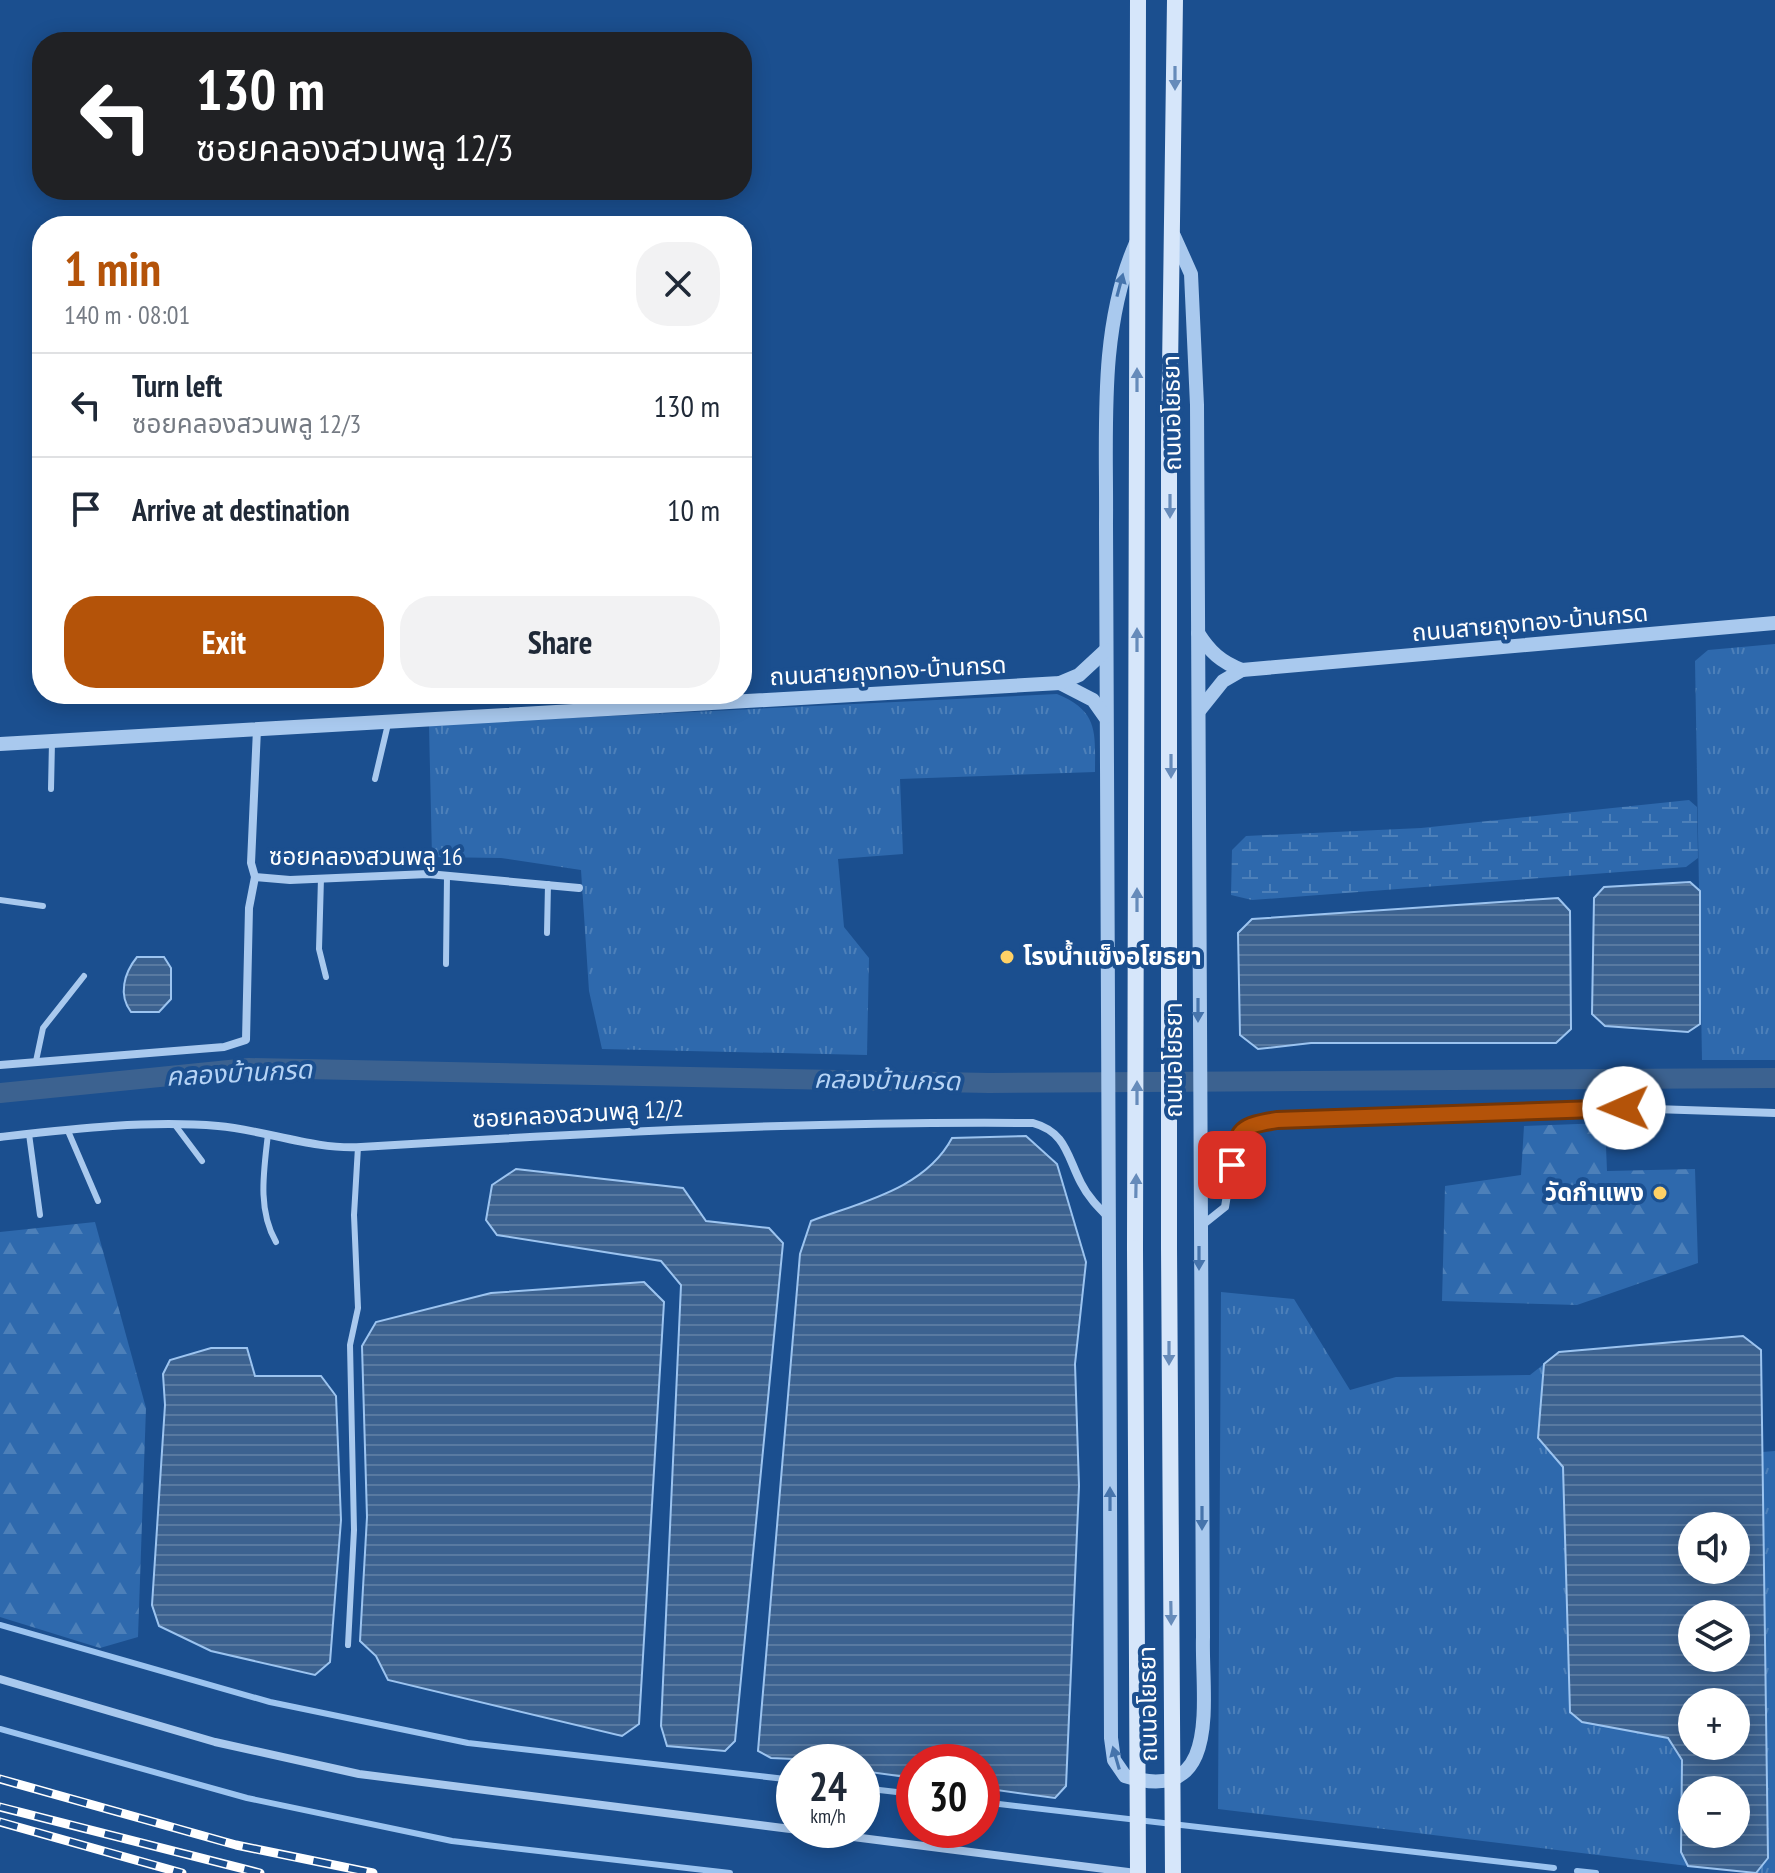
<!DOCTYPE html>
<meta charset="utf-8">
<style>
:root{--surface:#fff;--page:#f2f2f3;--text:#1f2937;--muted:#747a83;--line:#e0e1e3;--accent:#b45309}
body{margin:0;font-family:"PT Sans Narrow","Noto Sans Thai",sans-serif;background:var(--page);color:var(--text);height:100vh;display:flex;flex-direction:column;font-size:30px;white-space:nowrap}
*{box-sizing:border-box;margin:0}
p{font-size:26px;color:var(--muted)}
.icon{flex:none;width:44px;height:44px;fill:none;stroke:currentColor;stroke-width:2;stroke-linecap:round;stroke-linejoin:round}
.map{position:relative;flex:1;overflow:hidden}
.side{position:absolute;left:32px;top:216px;width:720px;height:488px;display:flex;flex-direction:column;background:var(--surface);border-radius:32px;box-shadow:0 4px 20px #0003}
.side>*{flex:none}
.banner{position:absolute;left:32px;top:32px;width:720px;height:168px;border-radius:32px;box-shadow:0 4px 20px #0003;background:#202124;color:#fff;overflow:hidden}
.fabs{position:absolute;left:1678px;top:1512px;display:grid;gap:16px}
.fabs a{display:grid;place-items:center;width:72px;height:72px;border-radius:50%;background:var(--surface);box-shadow:0 4px 20px #0003;font-size:40px}
.speed{position:absolute;left:776px;top:1744px;display:flex;gap:16px;font-size:40px;font-weight:700;text-align:center}
.speed>*{display:grid;place-content:center;width:104px;height:104px;border-radius:50%;background:var(--surface);box-shadow:0 4px 20px #0003;line-height:1}
.speed small{font-size:20px;font-weight:400}
.speed .limit{border:12px solid #d22;background:#fff;color:#111}
.pin{position:absolute;display:grid;place-items:center;width:68px;height:68px;color:#fff;margin:-34px;border-radius:16px;box-shadow:0 4px 12px #0006}
.me{position:absolute;width:88px;margin:-44px;rotate:269deg;stroke-linejoin:round;filter:drop-shadow(0 0 6px #0008)}
.turn{display:flex;align-items:center;gap:28px;height:168px;padding:0 32px;font-size:36px}
.turn .icon{width:104px;height:104px;stroke-width:2.5}
.turn b{display:block;font-size:56px;line-height:68px}
.round{display:grid;place-items:center;flex:none;width:84px;height:84px;border-radius:32px;background:var(--page)}
.overview{display:flex;align-items:center;justify-content:space-between;height:136px;padding:0 32px}
h1{font-size:48px;font-weight:700;line-height:60px;color:var(--accent)}
.action{display:flex;gap:16px;margin-top:auto;padding:16px 32px}
.action a{flex:1;height:92px;border-radius:32px;background:var(--accent);color:#fff;font-size:32px;font-weight:700;line-height:92px;text-align:center}
.action a+a{background:var(--page);color:var(--text)}
ul{padding:0;list-style:none}
li{display:flex;align-items:center;gap:24px;height:104px;padding:0 32px;border-top:2px solid var(--line)}
li div{flex:1}
li b{display:block;font-size:30px}
li em{font-style:normal}
.map>svg:first-child{display:block}
</style>
<div class="map">
<svg width="1775" height="1873" viewBox="0 0 1775 1873">
<defs>
<pattern id="grass-tufts" width="24" height="20" patternUnits="userSpaceOnUse" patternTransform="scale(2)"><rect width="24" height="20" fill="#2e69ad"/><path d="M3 7l-1-3M5 7V3M7 7l1-3M15 17l-1-3M17 17v-4M19 17l1-3" fill="none" stroke="#4d80b9"/></pattern>
<pattern id="forest-firs" width="22" height="20" patternUnits="userSpaceOnUse" patternTransform="scale(2)"><rect width="22" height="20" fill="#2e69ad"/><path d="M5 1l3.5 6h-7zM16 11l3.5 6h-7z" fill="#4d80b9"/></pattern>
<pattern id="wetland-marsh" width="20" height="14" patternUnits="userSpaceOnUse" patternTransform="scale(2)"><rect width="20" height="14" fill="#2e69ad"/><path d="M1 5h8M5 5V1M11 12h8M15 12V8" fill="none" stroke="#4d80b9"/></pattern>
<pattern id="water-rules" width="6" height="5" patternUnits="userSpaceOnUse" patternTransform="scale(2)"><rect width="6" height="5" fill="#3c6290"/><path d="M0 2.5h6" fill="none" stroke="#597aa1"/></pattern>
</defs>
<rect width="100%" height="100%" fill="#1b4f8f"/>
<g fill="url(#grass-tufts)">
<path d="M1775,644V1060H1702L1695,661L1708,650Z"/>
<path d="M1057,694C1099,711 1095,733 1095,772L900,779L903,854L838,859L844,927L869,958L867,1055L602,1049L589,991L581,870L501,858L432,857L429,725Z"/>
<path d="M1221,1292L1294,1299L1350,1390L1396,1377L1530,1375L1544,1364L1538,1438L1563,1467L1582,1722L1668,1738L1682,1760L1681,1852L1688,1866L1218,1809Z"/>
<path d="M1775,1451V1873H1756L1768,1858L1762,1452Z"/>
</g>
<g fill="url(#forest-firs)">
<path d="M1605,1123L1607,1171L1695,1169L1698,1263L1577,1305L1442,1301L1445,1186L1521,1175L1524,1126Z"/>
<path d="M95,1222L146,1408L138,1637L100,1648L0,1617V1232Z"/>
</g>
<path fill="url(#wetland-marsh)" d="M1689,800L1697,807L1698,858L1686,867L1252,900L1231,895L1232,850L1246,836L1421,828Z"/>
<g fill="url(#water-rules)" stroke="#9cc4f0" stroke-width="2" fill-rule="evenodd">
<path d="M1690,882L1700,891V1024L1688,1032L1605,1026L1592,1014L1594,898L1604,887Z"/>
<path d="M1558,898L1570,911L1571,1029L1556,1043H1311L1258,1049L1240,1035L1238,933L1252,919Z"/>
<path d="M137,957H164L171,968V999L159,1012H131C118,995 124,973 137,957Z"/>
<path d="M1026,1136L1057,1164L1086,1262L1075,1364L1079,1486L1066,1786L1055,1798L982,1788V1762H914V1778L862,1771V1762L771,1758L758,1751L800,1254L811,1221C861,1202 925,1189 952,1138Z"/>
<path d="M516,1169L683,1188L706,1221L769,1228L783,1243L735,1741L725,1751L667,1746L661,1726L681,1285L661,1261L497,1235L486,1220L492,1185Z"/>
<path d="M644,1282L664,1302L639,1724L622,1736L388,1680L376,1656L360,1641L367,1517L362,1346L376,1322L491,1293Z"/>
<path d="M1743,1336L1761,1350L1768,1858L1756,1873L1688,1866L1681,1852L1682,1760L1668,1738L1582,1722L1570,1712L1563,1467L1538,1438L1544,1364L1559,1352ZM1736,1526V1570H1692V1526ZM1736,1614V1658H1692V1614ZM1736,1702V1746H1692V1702ZM1692,1790H1736V1834H1692Z"/>
<path d="M211,1348H247L255,1376H321L336,1396L341,1520L330,1662L315,1675L211,1651L159,1626L152,1605L165,1405L163,1374L170,1360Z"/>
</g>
<g fill="none" stroke-linecap="round" stroke-linejoin="round">
<g stroke="#9cc4f0" stroke-width="6">
<path d="M0,1625L270,1702L468,1743L794,1780"/>
<path d="M0,1729L247,1798L452,1841L730,1873"/>
<path d="M862,1788L914,1794"/>
<path d="M982,1802L1554,1868"/>
<path d="M1577,1871L1596,1873"/>
</g>
<path stroke="#3c6290" stroke-width="20" d="M0,1093L249,1068L989,1083L1775,1078"/>
<g stroke="#a9c9ee" stroke-width="6">
<path d="M375,779L388,724"/>
<path d="M51,789L52,742"/>
<path d="M321,878L319,949L326,977"/>
<path d="M0,900L43,906"/>
<path d="M547,933L548,884"/>
<path d="M446,964L447,876"/>
<path d="M36,1061L43,1028L84,976"/>
<path d="M175,1125L202,1161"/>
<path d="M68,1131L98,1201"/>
<path d="M29,1134L40,1215"/>
<path d="M268,1134C264,1170 257,1209 276,1242"/>
<path d="M348,1645L354,1530L350,1345L358,1308L354,1215L358,1147"/>
</g>
<g stroke="#a9c9ee" stroke-width="8">
<path d="M257,729L251,863L255,877L290,880L428,874L579,888"/>
<path d="M0,1065L224,1047L246,1040L249,908L255,877"/>
<path d="M0,1137C71,1129 146,1120 218,1126C265,1130 314,1150 361,1147C585,1133 808,1121 1033,1123C1066,1132 1067,1156 1081,1183C1088,1197 1098,1207 1109,1218"/>
<path d="M1200,1227L1225,1207L1235,1146L1247,1125L1277,1120L1624,1108L1775,1113"/>
<path d="M0,1679L215,1742L359,1774L1136,1873"/>
</g>
<g stroke="#a9c9ee" stroke-width="14">
<path d="M1136,243C1098,329 1107,432 1106,524L1111,1738L1114,1760L1125,1776C1224,1807 1201,1698 1203,1637L1197,405L1191,274L1174,236"/>
<path d="M1198,633C1210,652 1221,662 1242,670"/>
<path d="M1060,683L1093,700L1105,717"/>
<path d="M1199,711L1223,681L1242,670L1775,623"/>
<path d="M0,744L1060,683L1079,675L1106,650"/>
</g>
<g stroke="#d6e6fa" stroke-width="16">
<path d="M1169,1247V444L1175,0"/>
<path d="M1135,1248L1138,0"/>
</g>
<g stroke="#fff" stroke-width="9">
<g id="rail">
<path d="M0,1779L236,1845L373,1873"/>
<path d="M0,1807L260,1873"/>
<path d="M0,1822L182,1873"/>
</g>
</g>
<use href="#rail" stroke="#1b4f8f" stroke-width="6" stroke-dasharray="18" stroke-linecap="butt"/>
<g stroke="#d6e6fa" stroke-width="16">
<path d="M1169,1247L1173,1873"/>
<path d="M1135,1248L1138,1873"/>
</g>
</g>
<defs><path id="oneway-solid" d="M-6-.8H1V-3.2L6.5 0L1 3.2V.8H-6Z" transform="scale(2)"/></defs>
<g fill="#668bba">
<use href="#oneway-solid" transform="translate(1175 78) rotate(90)"/>
<use href="#oneway-solid" transform="translate(1137 380) rotate(-90)"/>
<use href="#oneway-solid" transform="translate(1170 506) rotate(90)"/>
<use href="#oneway-solid" transform="translate(1137 640) rotate(-90)"/>
<use href="#oneway-solid" transform="translate(1171 766) rotate(90)"/>
<use href="#oneway-solid" transform="translate(1137 900) rotate(-90)"/>
<use href="#oneway-solid" transform="translate(1137 1093) rotate(-90)"/>
<use href="#oneway-solid" transform="translate(1136 1186) rotate(-89)"/>
<use href="#oneway-solid" transform="translate(1169 1353) rotate(90)"/>
<use href="#oneway-solid" transform="translate(1171 1613) rotate(89)"/>
</g>
<g fill="#4674ac">
<use href="#oneway-solid" transform="translate(1120 285) rotate(-75)"/>
<use href="#oneway-solid" transform="translate(1198 1010) rotate(90)"/>
<use href="#oneway-solid" transform="translate(1199 1258) rotate(90)"/>
<use href="#oneway-solid" transform="translate(1110 1499) rotate(-90)"/>
<use href="#oneway-solid" transform="translate(1202 1518) rotate(90)"/>
<use href="#oneway-solid" transform="translate(1116 1758) rotate(-106)"/>
</g>
<g fill="none" stroke-linecap="round" stroke-linejoin="round">
<g stroke="#753606" stroke-width="20">
<path id="route" d="M1232,1165C1237,1128 1241,1126 1277,1120L1624,1108"/>
</g>
<use href="#route" stroke="#b45309" stroke-width="14"/>
</g>
<g fill="#ffd166" stroke="#1b4f8f" stroke-width="3">
<circle cx="1007" cy="957" r="8"/>
<circle cx="1660" cy="1193" r="8"/>
</g>
<g text-anchor="middle" stroke-width="8" stroke-linejoin="round" paint-order="stroke">
<g font-size="24" fill="#fff" stroke="#1b4f8f">
<text transform="translate(1172 413) rotate(-91)" y="8">ถนนอโยธยา</text>
<text transform="translate(1530 623) rotate(-5)" y="8">ถนนสายถุงทอง-บ้านกรด</text>
<text transform="translate(888 671) rotate(-3)" y="8">ถนนสายถุงทอง-บ้านกรด</text>
<text x="366" y="865">ซอยคลองสวนพลู 16</text>
<text transform="translate(1174 1060) rotate(-90)" y="8">ถนนอโยธยา</text>
<text transform="translate(578 1114) rotate(-3)" y="8">ซอยคลองสวนพลู 12/2</text>
<text transform="translate(1148 1704) rotate(-91)" y="8">ถนนอโยธยา</text>
</g>
<g font-size="24" font-weight="bold" fill="#fff" stroke="#1b4f8f" text-anchor="start">
<text x="1023" y="965">โรงน้ำแข็งอโยธยา</text>
<text x="1644" y="1201" text-anchor="end">วัดกำแพง</text>
</g>
<g font-size="26" font-style="italic" fill="#b5d3f5" stroke="#1b4f8f">
<text transform="translate(239 1073) rotate(-3)" y="9">คลองบ้านกรด</text>
<text transform="translate(887 1080) rotate(1)" y="9">คลองบ้านกรด</text>
</g>
</g>
</svg>
<div class="fabs">
<a><svg class="icon" aria-label="sound" viewBox="0 0 24 24"><path d="M4 9h4l5-4v14l-5-4H4zM17 9q2 3 0 6"/></svg></a>
<a><svg class="icon" aria-label="layers" viewBox="0 0 24 24"><path d="M12 4l9 5-9 5-9-5zM3 14l9 5 9-5"/></svg></a>
<a>+</a>
<a>−</a>
</div>
<div class="speed"><div>24<small>km/h</small></div><div class="limit">30</div></div>
<div class="pin" style="left:1232px;top:1165px;background:#d93025"><svg class="icon" aria-label="arrive" viewBox="0 0 24 24"><path d="M6 21V4h12l-3 4 3 4H6"/></svg></div>
<svg class="me" style="left:1624px;top:1108px" viewBox="-20 -20 40 40"><circle r="19" fill="#fff"/><path d="M0-13L10 11 0 6-10 11z" fill="#b45309"/></svg>
<div class="banner">
<div class="turn"><svg class="icon" aria-label="left" viewBox="0 0 24 24"><path d="M17 20v-9H6M10 6l-5 5 5 5"/></svg><div><b>130 m</b>ซอยคลองสวนพลู 12/3</div></div>
</div>
<section class="side">
<div class="overview"><div><h1>1 min</h1><p>140 m · 08:01</p></div><a class="round"><svg class="icon" aria-label="close" viewBox="0 0 24 24"><path d="M6 6l12 12M18 6L6 18"/></svg></a></div>
<ul>
<li><svg class="icon" aria-label="left" viewBox="0 0 24 24"><path d="M17 20v-9H6M10 6l-5 5 5 5"/></svg><div><b>Turn left</b><p>ซอยคลองสวนพลู 12/3</p></div><em>130 m</em></li>
<li><svg class="icon" aria-label="arrive" viewBox="0 0 24 24"><path d="M6 21V4h12l-3 4 3 4H6"/></svg><div><b>Arrive at destination</b></div><em>10 m</em></li>
</ul>
<div class="action"><a>Exit</a><a>Share</a></div>
</section>
</div>
